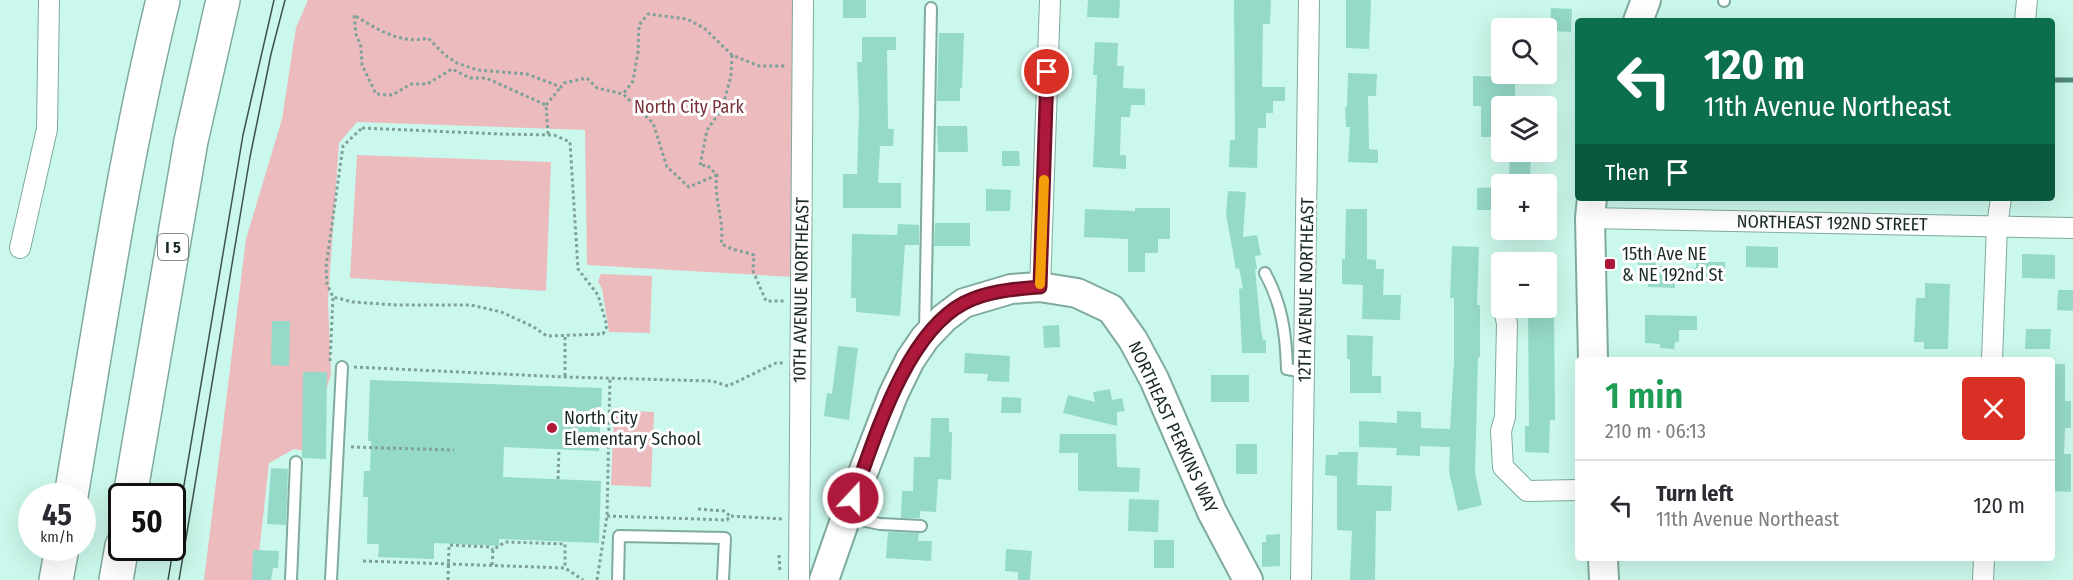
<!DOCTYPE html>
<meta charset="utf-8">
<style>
:root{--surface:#fff;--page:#f7f7f7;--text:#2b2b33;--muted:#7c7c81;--line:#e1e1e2}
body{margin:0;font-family:"Fira Sans Condensed",sans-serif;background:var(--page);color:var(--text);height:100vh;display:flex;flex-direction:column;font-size:22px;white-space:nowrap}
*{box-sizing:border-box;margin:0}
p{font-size:20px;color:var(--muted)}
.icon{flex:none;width:33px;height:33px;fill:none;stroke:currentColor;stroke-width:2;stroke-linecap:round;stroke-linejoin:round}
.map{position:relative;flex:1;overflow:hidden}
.panel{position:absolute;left:1575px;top:357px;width:480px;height:204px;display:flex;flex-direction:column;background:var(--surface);border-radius:6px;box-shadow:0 6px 24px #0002}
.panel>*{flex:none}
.hud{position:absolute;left:1575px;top:18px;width:480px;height:183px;border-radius:6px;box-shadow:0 6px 24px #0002;background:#0b6e4f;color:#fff;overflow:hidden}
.tools{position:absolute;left:1491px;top:18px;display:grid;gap:12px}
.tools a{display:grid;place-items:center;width:66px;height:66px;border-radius:6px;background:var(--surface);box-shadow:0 6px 24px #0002;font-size:30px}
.speed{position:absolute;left:18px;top:483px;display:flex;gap:12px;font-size:30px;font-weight:700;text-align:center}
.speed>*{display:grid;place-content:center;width:78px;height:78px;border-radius:50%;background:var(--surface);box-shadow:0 6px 24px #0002;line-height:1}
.speed small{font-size:15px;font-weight:400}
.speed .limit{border:3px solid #111;border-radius:9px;background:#fff;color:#111}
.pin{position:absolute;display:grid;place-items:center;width:51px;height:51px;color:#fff;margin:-26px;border:3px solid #fff;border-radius:50%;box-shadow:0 2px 6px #0007}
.me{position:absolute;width:66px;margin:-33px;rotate:21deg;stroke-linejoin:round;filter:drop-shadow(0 0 4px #0008)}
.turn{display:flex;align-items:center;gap:21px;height:126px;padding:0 30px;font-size:27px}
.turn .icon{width:78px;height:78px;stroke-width:2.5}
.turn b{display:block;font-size:42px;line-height:51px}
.then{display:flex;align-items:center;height:57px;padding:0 30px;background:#0003;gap:12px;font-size:22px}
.round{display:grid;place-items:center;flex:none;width:63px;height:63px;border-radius:6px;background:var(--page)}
.head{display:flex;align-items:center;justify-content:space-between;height:102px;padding:0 30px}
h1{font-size:36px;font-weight:600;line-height:45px;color:#1e9e55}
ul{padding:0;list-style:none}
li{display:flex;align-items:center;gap:18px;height:90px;padding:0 30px;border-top:2px solid var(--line)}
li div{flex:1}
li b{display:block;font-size:22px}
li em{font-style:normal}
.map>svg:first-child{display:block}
</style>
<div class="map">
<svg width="2073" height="580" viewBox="0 0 2073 580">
<rect width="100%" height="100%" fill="#cbf8ec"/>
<g fill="#ebbbbd">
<path d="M308,0H797L794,277L587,265L585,130L357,122L339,143L328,301L331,374L308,452L294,449L269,463L256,580H204L246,239L282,119L296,28Z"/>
<path d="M357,155L551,162L546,291L350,278Z"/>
<path d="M601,274L652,276L650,333L609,332L602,289L598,281Z"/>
<path d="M614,410L654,412L651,487L611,485Z"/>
</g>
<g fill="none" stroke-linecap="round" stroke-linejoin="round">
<path stroke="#518579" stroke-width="5" d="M2052,80H2073"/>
</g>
<g fill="#95d9c8">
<rect x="843" y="0" width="23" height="18"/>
<path d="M1088,0H1120L1119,18L1087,17Z"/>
<path d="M1234,0H1271L1270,24H1263L1262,87H1285V101H1273V113H1266V128H1258L1257,168L1229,167L1230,140H1235Z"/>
<path d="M1346,0H1371L1369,49L1346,48Z"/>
<path d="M1551,8L1572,9L1571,32L1550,31Z"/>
<path d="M939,33H964L962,88H960V101H937Z"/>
<path d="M862,37H896V50H887L888,129H894L893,146H880L878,183H901V208H843V174H857L859,112L857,62H862Z"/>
<path d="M1095,42L1118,43L1117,66H1124L1123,88L1145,89V105H1131L1130,117H1121L1120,155H1126V169L1093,167L1097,75H1093Z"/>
<path d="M1348,73L1377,74L1376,96H1368L1369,149L1378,150V163L1348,162L1350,127H1346L1345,107H1347Z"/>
<path d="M1473,76L1515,77V106H1502V137H1481V106H1473Z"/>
<path d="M937,126H967L968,152H938Z"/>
<path d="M1002,151H1019L1020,166H1002Z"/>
<path d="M1510,152H1531L1530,180L1509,179Z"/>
<path d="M1502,187V210H1477V188Z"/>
<path d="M986,189L1011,190L1010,211H986Z"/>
<path d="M1228,191L1246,192L1243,237L1257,235L1261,255L1255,256L1257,269H1255L1261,330L1263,340H1266V353H1242L1239,289L1243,288L1239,268L1236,269L1226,214Z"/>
<path d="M1135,208H1170V239H1158V253H1145V272H1128V239L1084,237L1085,209L1135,211Z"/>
<path d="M1346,209H1367V259L1376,260V269H1384L1383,295H1401L1400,320L1362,319L1363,285L1342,284V259H1345Z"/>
<path d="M935,223H970V246H934Z"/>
<path d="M898,224L919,225V245H905L900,316L856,312V298H851L852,234L897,235Z"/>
<path d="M1452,246L1479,247L1477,305H1480V357H1478L1475,473L1482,505L1458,511L1449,472L1450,447L1420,446V456L1396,455L1397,448L1359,447V421L1397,423V411L1421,412V428L1450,429L1454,362V298H1450Z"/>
<path d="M1746,246L1778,247V268L1746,267Z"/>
<path d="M1638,253H1656V266L1696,268V262H1725V283L1675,282V288L1648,287V276H1638Z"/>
<path d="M2022,254L2055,255V279L2022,278Z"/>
<path d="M1925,283L1950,284L1948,349H1924V342H1914L1916,298H1925Z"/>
<path d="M2058,290H2073V311L2057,310Z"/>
<path d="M1528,310H1554L1555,420H1550L1549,453L1525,452V426H1529Z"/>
<path d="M1645,315L1697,316V330H1679V342H1675L1674,349L1660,348V344L1645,343Z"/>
<path d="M272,321H290L289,366L271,365Z"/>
<path d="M1059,325L1060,347L1044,348L1043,326Z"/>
<path d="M2026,329H2051L2050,349H2025Z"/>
<path d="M1347,335L1373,336L1372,376H1381V393H1350V359H1347Z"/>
<path d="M838,346L858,348L849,420L824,416L827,393L832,394Z"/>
<path d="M965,353L1010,356L1009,382L987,381L988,374L964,373Z"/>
<path d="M2052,364H2065V401H2071V428H2065L2064,454H2071V492L2052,491Z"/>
<path d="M303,372H327L326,459L302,458Z"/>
<rect x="1211" y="375" width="38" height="27"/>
<path d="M370,380L602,388L599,451L504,447L503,477L601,481L599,543L499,539V546L434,543V559L378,557L379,544H367L368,497H363L364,471H370L371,441H368Z"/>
<path d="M1110,389L1112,400L1122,398L1125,411L1117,412V426L1063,413L1068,395L1095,402L1093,392Z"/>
<path d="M1002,397L1021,398V413H1001Z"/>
<path d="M931,418H949V432H952L951,480L938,479L936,512L920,511V518H901L902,491H913L914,457H930Z"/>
<path d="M1060,434H1116L1117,467L1140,468L1139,492L1078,491V453H1059Z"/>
<rect x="1236" y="444" width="21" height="30"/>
<path d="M1338,452H1358L1357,485L1392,486L1391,511H1376L1375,580H1350L1352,531L1337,530V476L1325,475L1326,455H1338Z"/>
<path d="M271,468L288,469L286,525L267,524Z"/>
<path d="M1129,499L1159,500L1158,532L1128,531Z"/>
<path d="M888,532L919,533L918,541H932L931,561L886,558Z"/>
<path d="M1280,534V566L1262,567V542H1266V535Z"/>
<rect x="1154" y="540" width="20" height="28"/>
<path d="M1006,549L1032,551L1030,580H1018V572L1005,571Z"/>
<path d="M253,550L279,551L278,568H273L271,580H252Z"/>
</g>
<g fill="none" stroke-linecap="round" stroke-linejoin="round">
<g stroke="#7faa9f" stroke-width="14">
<g id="service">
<path d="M1724,1V0"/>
<path d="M1265,273C1282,304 1286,334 1287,369L1305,372"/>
<path d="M925,332L931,8"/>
<path d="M846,517L880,524L921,526"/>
<path d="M291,580L296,462"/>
<path d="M331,580L342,367"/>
<path d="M618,580L619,536L725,538L723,580"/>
</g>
</g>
<g stroke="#7faa9f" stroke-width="22">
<g id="minor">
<path d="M2025,21L2027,0"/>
<path d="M1590,218L2073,228"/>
<path d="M20,248L47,129L49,0"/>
<path d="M1040,287L1050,0"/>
<path d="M1504,308L1507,324L1505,417L1501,431L1503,467L1527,491L1578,490"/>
<path d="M1992,360L1997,226L2001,198"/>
<path d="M799,580L803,0"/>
<path d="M1301,580L1309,0"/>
<path d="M1983,580L1984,558"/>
</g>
</g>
<g stroke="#7faa9f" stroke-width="32">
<g id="secondary">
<path d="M1638,21L1646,0"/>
<path d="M1592,198L1590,218L1593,360"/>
<path d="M1603,558L1604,580"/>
<path d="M824,580L846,517L893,395L910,360L925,338L944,318L964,303L1011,289L1040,287L1077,293L1111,309L1133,340L1154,379L1212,512L1248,580"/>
</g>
</g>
<g stroke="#7faa9f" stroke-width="36">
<g id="motorway">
<path d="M71,496C99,331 123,163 163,0"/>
<path d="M130,496L191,141L223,0"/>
<path d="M56,580L62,548"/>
<path d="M116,580L122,546"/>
</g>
</g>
<g stroke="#80a199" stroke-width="3" stroke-dasharray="3 3" stroke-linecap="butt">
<path d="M732,55L731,76L722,109L707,130L700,166L707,165L717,175C713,198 725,221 721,243C729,250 743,251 754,255L753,271L766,301H784"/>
<path d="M546,105L560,88"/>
<path d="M362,128L500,134L554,135L570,142L578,269L598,295L607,326L603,334L547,336L532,326L501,312L471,305H397L353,302L333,297L327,284L326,267L343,146Z"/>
<path d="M548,134L546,105L486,78H470L452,69L427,84H411L392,95L376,94L362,65L361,47L356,34L354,15C376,29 402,45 428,38L445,55L457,63L477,70L527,74L561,87L564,83L587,78L597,88L623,94"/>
<path d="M717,175L689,187L667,167L653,123L623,94L633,81L638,52L639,25L648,14L687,19L704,28L732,55L759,66H786"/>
<path d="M565,337V377"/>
<path d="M330,361L333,297"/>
<path d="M354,367L565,377L712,381L728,386L776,363H783"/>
<path d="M351,447L454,450"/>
<path d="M558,479L559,449"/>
<path d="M698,509L724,511L730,516"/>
<path d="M607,516L727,520L730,516L783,519"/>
<path d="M779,555L780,572"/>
<path d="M363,561L565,568L583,580"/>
<path d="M492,565L493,550L505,542L565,544V568"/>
<path d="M448,580L449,545L489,547L493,550"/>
<path d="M597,580L607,516L610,379"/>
</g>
<use href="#service" stroke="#fff" stroke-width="10"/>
<use href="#minor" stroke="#fff" stroke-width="20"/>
<use href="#secondary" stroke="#fff" stroke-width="28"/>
<use href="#motorway" stroke="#fff" stroke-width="33"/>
<g stroke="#3c524d" stroke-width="1.5">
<path d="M168,580L243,135L274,0"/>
<path d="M179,580L250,157L271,54L285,0"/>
</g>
</g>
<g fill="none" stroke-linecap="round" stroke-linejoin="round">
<g stroke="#701026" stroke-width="15">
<path id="route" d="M853,498C875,438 905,334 964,303C987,291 1015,289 1040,287L1047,72"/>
</g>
<use href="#route" stroke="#ad183b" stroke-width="10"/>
<path stroke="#f59e0b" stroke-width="10" d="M1040,284L1044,180"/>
</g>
<g fill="#ad183b" stroke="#fff" stroke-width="2">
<rect x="1604" y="258" width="12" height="12" rx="3"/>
<circle cx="552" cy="428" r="6"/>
</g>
<g text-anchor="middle" stroke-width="6" stroke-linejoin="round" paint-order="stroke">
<rect fill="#fff" stroke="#5e6a67" stroke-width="1.5" x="158" y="234" width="30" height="26" rx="4.5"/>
<g font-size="16" font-weight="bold" fill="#192a26">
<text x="173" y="253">I 5</text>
</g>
<g font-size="18" fill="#782f37" stroke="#fff">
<text x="689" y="113">North City Park</text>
</g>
<g font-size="18" fill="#192a26" stroke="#fff">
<text transform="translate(1832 223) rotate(1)" y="6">NORTHEAST 192ND STREET</text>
<text transform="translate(801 290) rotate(-89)" y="6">10TH AVENUE NORTHEAST</text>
<text transform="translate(1306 290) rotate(-89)" y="6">12TH AVENUE NORTHEAST</text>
<text transform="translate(1173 427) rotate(65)" y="6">NORTHEAST PERKINS WAY</text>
</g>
<g font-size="18" fill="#192a26" stroke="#fff" text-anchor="start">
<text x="1622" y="260">15th Ave NE<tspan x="1622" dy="21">&amp; NE 192nd St</tspan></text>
<text x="564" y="424">North City<tspan x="564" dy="21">Elementary School</tspan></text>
</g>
</g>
</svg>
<div class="tools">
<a><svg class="icon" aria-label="search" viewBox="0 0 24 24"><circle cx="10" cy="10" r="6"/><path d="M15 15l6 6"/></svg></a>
<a><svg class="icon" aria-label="layers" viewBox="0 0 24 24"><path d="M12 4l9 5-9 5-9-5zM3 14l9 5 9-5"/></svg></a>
<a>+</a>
<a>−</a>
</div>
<div class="speed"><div>45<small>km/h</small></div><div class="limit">50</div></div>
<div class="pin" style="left:1047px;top:72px;background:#d93025"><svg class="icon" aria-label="arrive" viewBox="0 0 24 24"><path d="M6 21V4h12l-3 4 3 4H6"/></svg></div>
<svg class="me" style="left:853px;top:498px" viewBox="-20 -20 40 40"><circle r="17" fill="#ad183b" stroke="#fff" stroke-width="3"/><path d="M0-11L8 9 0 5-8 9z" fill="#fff"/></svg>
<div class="hud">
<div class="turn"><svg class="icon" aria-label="left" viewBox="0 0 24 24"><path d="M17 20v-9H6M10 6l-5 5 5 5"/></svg><div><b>120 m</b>11th Avenue Northeast</div></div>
<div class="then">Then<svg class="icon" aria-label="arrive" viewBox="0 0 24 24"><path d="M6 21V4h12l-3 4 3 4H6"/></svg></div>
</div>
<section class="panel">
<div class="head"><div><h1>1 min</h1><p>210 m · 06:13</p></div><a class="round" style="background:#d93025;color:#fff"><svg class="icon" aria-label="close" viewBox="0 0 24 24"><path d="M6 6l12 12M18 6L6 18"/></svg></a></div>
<ul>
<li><svg class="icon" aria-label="left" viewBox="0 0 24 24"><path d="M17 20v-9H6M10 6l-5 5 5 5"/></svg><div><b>Turn left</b><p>11th Avenue Northeast</p></div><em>120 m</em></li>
</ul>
</section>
</div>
